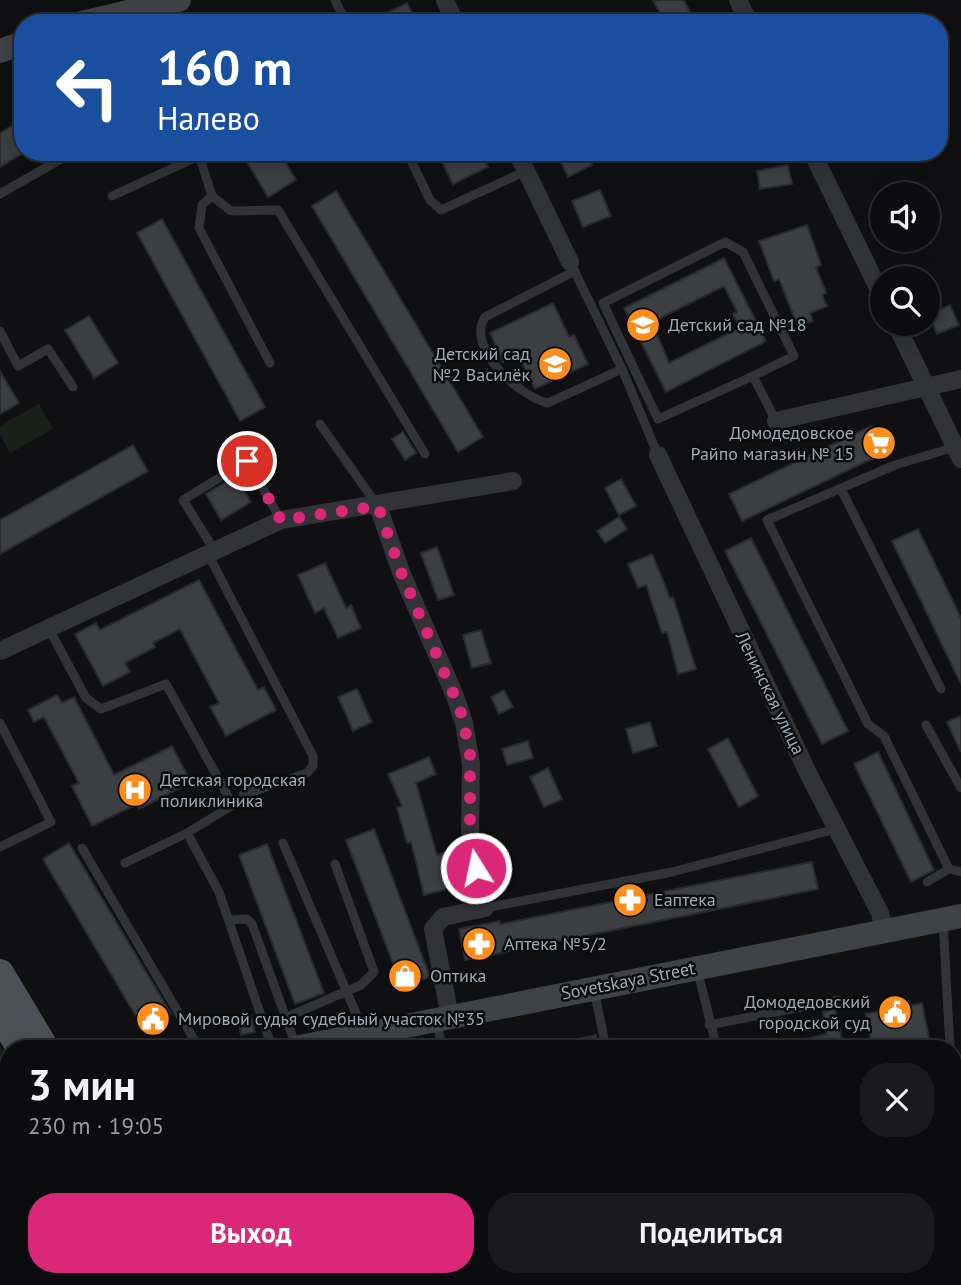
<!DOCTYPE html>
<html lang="ru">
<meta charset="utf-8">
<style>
:root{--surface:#0c0c0e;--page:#1a1a1c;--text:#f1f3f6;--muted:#9a9b9e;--line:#2c2c2e;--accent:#db2777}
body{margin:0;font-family:"PT Sans",sans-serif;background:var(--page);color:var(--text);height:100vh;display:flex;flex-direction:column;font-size:26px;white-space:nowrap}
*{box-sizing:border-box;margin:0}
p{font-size:23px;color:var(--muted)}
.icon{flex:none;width:38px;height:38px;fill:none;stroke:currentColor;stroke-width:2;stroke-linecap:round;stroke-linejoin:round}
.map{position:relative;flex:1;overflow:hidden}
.details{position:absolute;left:0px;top:1040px;width:962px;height:247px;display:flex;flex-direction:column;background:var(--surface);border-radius:28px 28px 0 0;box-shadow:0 4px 18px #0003,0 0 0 2px var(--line)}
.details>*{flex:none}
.hud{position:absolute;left:14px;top:14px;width:934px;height:147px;border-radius:28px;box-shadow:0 4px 18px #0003,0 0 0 2px var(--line);background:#1a4fa0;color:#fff;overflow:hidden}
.controls{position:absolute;left:870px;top:182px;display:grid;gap:14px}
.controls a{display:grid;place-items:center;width:70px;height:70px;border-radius:50%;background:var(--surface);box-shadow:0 4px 18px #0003,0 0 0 2px var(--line);font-size:35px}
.pin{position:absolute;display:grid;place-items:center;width:60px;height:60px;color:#fff;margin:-30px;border:4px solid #fff;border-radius:50%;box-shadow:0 2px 7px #0007}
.me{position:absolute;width:77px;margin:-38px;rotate:350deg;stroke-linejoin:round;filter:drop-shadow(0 0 5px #0008)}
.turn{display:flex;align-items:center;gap:24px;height:147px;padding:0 28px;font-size:32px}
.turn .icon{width:91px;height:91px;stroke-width:2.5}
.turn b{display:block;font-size:49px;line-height:60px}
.round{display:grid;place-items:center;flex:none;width:74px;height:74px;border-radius:28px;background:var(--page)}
.head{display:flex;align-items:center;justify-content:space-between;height:119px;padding:0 28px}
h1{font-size:42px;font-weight:800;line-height:52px}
.action{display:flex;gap:14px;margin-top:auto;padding:14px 28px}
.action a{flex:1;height:80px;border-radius:28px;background:var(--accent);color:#fff;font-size:28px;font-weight:800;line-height:80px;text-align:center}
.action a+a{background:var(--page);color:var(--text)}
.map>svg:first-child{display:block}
</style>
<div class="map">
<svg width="961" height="1285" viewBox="0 0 961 1285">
<defs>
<pattern id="industrial-furrows" width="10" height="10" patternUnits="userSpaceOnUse" patternTransform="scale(1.75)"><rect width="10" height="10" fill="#1c1d1f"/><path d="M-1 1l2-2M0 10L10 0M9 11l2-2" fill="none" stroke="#3a3b3d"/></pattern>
<pattern id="park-tufts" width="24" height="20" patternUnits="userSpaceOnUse" patternTransform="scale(1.75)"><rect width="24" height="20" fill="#182018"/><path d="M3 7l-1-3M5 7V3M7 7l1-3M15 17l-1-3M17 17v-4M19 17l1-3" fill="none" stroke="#363e37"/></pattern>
</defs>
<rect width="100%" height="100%" fill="#101012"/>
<path fill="url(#industrial-furrows)" d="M961,1107V1285H371L370,1278H954V1110Z"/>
<path fill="url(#park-tufts)" d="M0,1046L9,1061V1109L0,1113Z"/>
<path fill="#182018" d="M39,404L53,429L10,453L0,434V426Z"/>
<g fill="#3c3f42" stroke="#2a2b2e" stroke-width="2" fill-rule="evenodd">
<path d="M653,0H684L690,12L665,23Z"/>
<path d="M407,3L417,23H366Z"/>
<path d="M23,119V153L0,167V133Z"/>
<path d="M241,152H279L296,180L268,197Z"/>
<path d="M437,152H481L488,167L453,184Z"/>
<path d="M556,152H586L592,165L568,177Z"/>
<path d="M788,165L792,184L760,189L757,171Z"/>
<path d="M600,190L611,216L583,227L572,201Z"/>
<path d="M336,191L483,437L458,452L312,206Z"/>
<path d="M162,219L265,407L240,421L137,233Z"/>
<path d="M807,225L821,265L816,267L826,293L822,295L827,306L810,313L813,321L798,327L779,279L774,281L759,241Z"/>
<path d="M724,258L766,341L666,392L624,308ZM724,286L737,312L733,314L740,328L669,363L652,322Z"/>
<path d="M553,303L569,337L574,335L588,364L535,389L518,355L503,362L490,333Z"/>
<path d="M950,305L959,325L937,334L929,315Z"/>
<path d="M89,316L118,363L94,378L65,330Z"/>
<path d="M0,371L19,403L0,414Z"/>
<path d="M871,426L884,453L742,521L729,494Z"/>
<path d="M403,432L416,453L405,460L392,439Z"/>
<path d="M133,445L148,471L0,554V520Z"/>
<path d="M236,476L251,502L221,520L206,494Z"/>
<path d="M621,479L636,506L619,515L605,488Z"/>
<path d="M619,517L627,529L605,543L597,531Z"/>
<path d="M918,529L961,618V684L892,541Z"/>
<path d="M751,538L848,731L822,744L725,551Z"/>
<path d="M437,547L454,595L438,600L421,553Z"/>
<path d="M652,554L670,598L673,597L696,669L678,674L667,632L662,633L646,585L638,588L628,564Z"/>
<path d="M325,563L346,608L351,605L361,628L338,638L324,608L315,613L298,575Z"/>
<path d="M199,580L258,690L264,687L276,710L226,736L210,707L219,703L180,629L153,643L155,647L125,663L130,672L103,686L75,634L96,623L100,630Z"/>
<path d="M481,630L491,663L472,668L463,635Z"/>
<path d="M357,689L372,722L353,731L338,697Z"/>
<path d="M504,690L513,707L499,714L491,697Z"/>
<path d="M57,695L62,703L74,697L114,775L172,746L191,782L139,809L137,804L92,826L72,786L79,783L44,717L34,722L28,710Z"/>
<path d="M961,716V752L947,722Z"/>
<path d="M650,722L657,746L633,753L626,729Z"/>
<path d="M728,738L758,796L739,807L708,749Z"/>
<path d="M528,741L533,758L507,765L502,749Z"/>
<path d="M878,752L934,870L911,882L854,764Z"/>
<path d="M429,757L436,774L416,783L437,855L447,852L455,887L424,895L411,842L407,843L397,808L402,806L388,774Z"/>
<path d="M548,768L562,799L544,807L530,777Z"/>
<path d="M374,829L430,977L402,987L346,840Z"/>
<path d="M69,843L171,1014L144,1030L43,859Z"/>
<path d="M267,844L324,993L295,1004L239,855Z"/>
<path d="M812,862L818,889L465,960L459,929L500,921V924Z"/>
<path d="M908,1001L909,1006L922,1003L931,1048H872L866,1014L880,1011L879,1006Z"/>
<path d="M835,1009L844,1048H789V1043L827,1034L823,1012Z"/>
<path d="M251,1016L255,1032L241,1035L238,1019Z"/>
<path d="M596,1035L598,1048H561V1043Z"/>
</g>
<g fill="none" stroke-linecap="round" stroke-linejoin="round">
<g stroke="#313337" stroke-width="9">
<path d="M335,0L346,23"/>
<path d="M198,152L212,196L202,205L199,228L270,363"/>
<path d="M407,152L430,200L441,210L526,171"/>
<path d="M0,194L73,152"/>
<path d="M112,196L199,156"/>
<path d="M212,196L231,211L278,210L425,454"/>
<path d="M573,268L622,369L658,455"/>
<path d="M575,271L485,317C465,348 520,397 548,403L622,369"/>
<path d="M0,331L18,366L48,349L73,387"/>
<path d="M753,376L794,356L743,252L725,242L603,303L658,419L753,376L776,421"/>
<path d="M320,424L377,505"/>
<path d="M841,489L941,689"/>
<path d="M215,551L183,500L247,461L281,520"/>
<path d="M209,556L313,756V766L307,773L243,795"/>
<path d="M49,629L86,698L101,709L166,684L233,805L187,833"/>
<path d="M0,723L51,822L0,847"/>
<path d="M926,725L961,788"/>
<path d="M283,843L364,1032"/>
<path d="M82,848L199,1048"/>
<path d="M125,863L187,833L219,892L272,1048"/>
<path d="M949,869L884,736L868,724L767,520L895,465L955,447"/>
<path d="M927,882L949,869L961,872"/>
<path d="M485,908L672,872L836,829"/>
<path d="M229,920L247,919L252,924L296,1046"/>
<path d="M943,921L950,1048"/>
<path d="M697,969L717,1048"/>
<path d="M594,990L606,1048"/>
<path d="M287,1017L361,985L374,972L335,864"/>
<path d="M437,1022L442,1048"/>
<path d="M709,1025L838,1000"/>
<path d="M705,1048L716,1046"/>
<path d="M330,1278L334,1285"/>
<path d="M28,1285L33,1278"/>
<path d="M613,1285L624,1278"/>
</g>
<g stroke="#313337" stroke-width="18">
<path d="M445,0L455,23"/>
<path d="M738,0L749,23"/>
<path d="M517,152L570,262"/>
<path d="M812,152L882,296"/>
<path d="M896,324L961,459"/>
<path d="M776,421L961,379"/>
<path d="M658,455L808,773L880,913L884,930"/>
<path d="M378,506L401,572L455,696L464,723L471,764L470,837L485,908L443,917L433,929L450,1017"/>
<path d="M0,651L281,520L513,481"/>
<path d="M0,1145L9,1143"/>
</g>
<g stroke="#3f4247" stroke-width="24">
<path d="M82,23L179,0"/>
<path d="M0,51L23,43"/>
<path d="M295,1048L961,916"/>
</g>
<g stroke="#4d5056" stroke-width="28">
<path d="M0,973L45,1048"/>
<path d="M0,1014L20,1048"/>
<path d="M157,1278L161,1285"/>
<path d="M181,1278L185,1285"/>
</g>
</g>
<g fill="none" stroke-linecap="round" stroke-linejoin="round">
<path stroke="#db2777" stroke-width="12" stroke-dasharray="0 21.6" d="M247,461L281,520L378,506L401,572L460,709L470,752V838L476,868"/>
</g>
<defs>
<g id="school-disc" transform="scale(1.75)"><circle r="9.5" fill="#fd8d1d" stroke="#0b0c0d"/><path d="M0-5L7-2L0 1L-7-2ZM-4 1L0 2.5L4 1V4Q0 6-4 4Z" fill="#fff"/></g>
<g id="supermarket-disc" transform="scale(1.75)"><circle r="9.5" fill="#fd8d1d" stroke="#0b0c0d"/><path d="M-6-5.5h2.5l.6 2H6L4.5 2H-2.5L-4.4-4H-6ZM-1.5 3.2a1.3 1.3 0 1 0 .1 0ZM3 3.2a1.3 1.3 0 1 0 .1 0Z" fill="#fff"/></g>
<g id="hospital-disc" transform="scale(1.75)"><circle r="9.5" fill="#fd8d1d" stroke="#0b0c0d"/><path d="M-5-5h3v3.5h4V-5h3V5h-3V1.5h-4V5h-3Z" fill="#fff"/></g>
<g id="pharmacy-disc" transform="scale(1.75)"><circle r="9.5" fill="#fd8d1d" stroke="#0b0c0d"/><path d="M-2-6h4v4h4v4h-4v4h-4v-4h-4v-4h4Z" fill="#fff"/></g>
<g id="shop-disc" transform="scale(1.75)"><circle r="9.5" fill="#fd8d1d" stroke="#0b0c0d"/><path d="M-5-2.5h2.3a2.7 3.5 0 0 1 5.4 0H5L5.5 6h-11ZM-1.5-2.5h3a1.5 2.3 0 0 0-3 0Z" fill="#fff"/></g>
<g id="civic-disc" transform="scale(1.75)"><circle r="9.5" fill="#fd8d1d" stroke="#0b0c0d"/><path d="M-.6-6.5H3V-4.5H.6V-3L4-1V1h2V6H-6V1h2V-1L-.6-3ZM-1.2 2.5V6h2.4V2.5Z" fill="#fff"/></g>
</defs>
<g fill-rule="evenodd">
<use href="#school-disc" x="643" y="325"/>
<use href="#school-disc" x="555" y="364"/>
<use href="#supermarket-disc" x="879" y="443"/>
<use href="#hospital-disc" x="135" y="790"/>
<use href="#pharmacy-disc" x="630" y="900"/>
<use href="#pharmacy-disc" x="479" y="944"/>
<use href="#shop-disc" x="405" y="976"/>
<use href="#civic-disc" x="895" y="1012"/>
<use href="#civic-disc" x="153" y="1019"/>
</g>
<g text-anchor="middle" stroke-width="5" stroke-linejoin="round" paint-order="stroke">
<g font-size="18" fill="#a0a9b4" stroke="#0b0c0d" text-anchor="start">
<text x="668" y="331">Детский сад №18</text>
<text x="530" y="360" text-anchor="end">Детский сад<tspan x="530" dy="21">№2 Василёк</tspan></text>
<text x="854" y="439" text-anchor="end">Домодедовское<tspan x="854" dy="21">Райпо магазин № 15</tspan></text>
<text x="160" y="786">Детская городская<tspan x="160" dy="21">поликлиника</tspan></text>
<text x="654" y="906">Еаптека</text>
<text x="504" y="950">Аптека №5/2</text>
<text x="430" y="982">Оптика</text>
<text x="870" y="1008" text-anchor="end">Домодедовский<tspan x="870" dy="21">городской суд</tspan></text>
<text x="178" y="1025">Мировой судья судебный участок №35</text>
</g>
<g font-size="18" fill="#a0a9b4" stroke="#0b0c0d">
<text transform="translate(770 693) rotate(64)" y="6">Ленинская улица</text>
<text transform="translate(628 981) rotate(-11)" y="6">Sovetskaya Street</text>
</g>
</g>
</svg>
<div class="controls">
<a><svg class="icon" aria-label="sound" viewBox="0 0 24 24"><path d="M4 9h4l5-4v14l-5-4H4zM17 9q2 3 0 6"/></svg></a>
<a><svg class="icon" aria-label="search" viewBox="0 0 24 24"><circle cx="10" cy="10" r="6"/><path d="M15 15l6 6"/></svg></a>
</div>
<div class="pin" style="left:247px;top:461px;background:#d93025"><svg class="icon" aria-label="arrive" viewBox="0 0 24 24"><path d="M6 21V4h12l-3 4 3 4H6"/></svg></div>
<svg class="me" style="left:476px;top:868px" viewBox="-20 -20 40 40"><circle r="17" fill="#db2777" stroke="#fff" stroke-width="3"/><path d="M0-11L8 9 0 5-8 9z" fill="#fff"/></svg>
<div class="hud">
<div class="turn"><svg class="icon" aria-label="left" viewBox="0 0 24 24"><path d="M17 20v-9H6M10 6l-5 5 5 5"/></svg><div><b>160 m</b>Налево</div></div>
</div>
<section class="details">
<div class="head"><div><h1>3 мин</h1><p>230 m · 19:05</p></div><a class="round"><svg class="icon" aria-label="close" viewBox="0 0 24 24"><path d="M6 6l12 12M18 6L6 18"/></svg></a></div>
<div class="action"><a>Выход</a><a>Поделиться</a></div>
</section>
</div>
